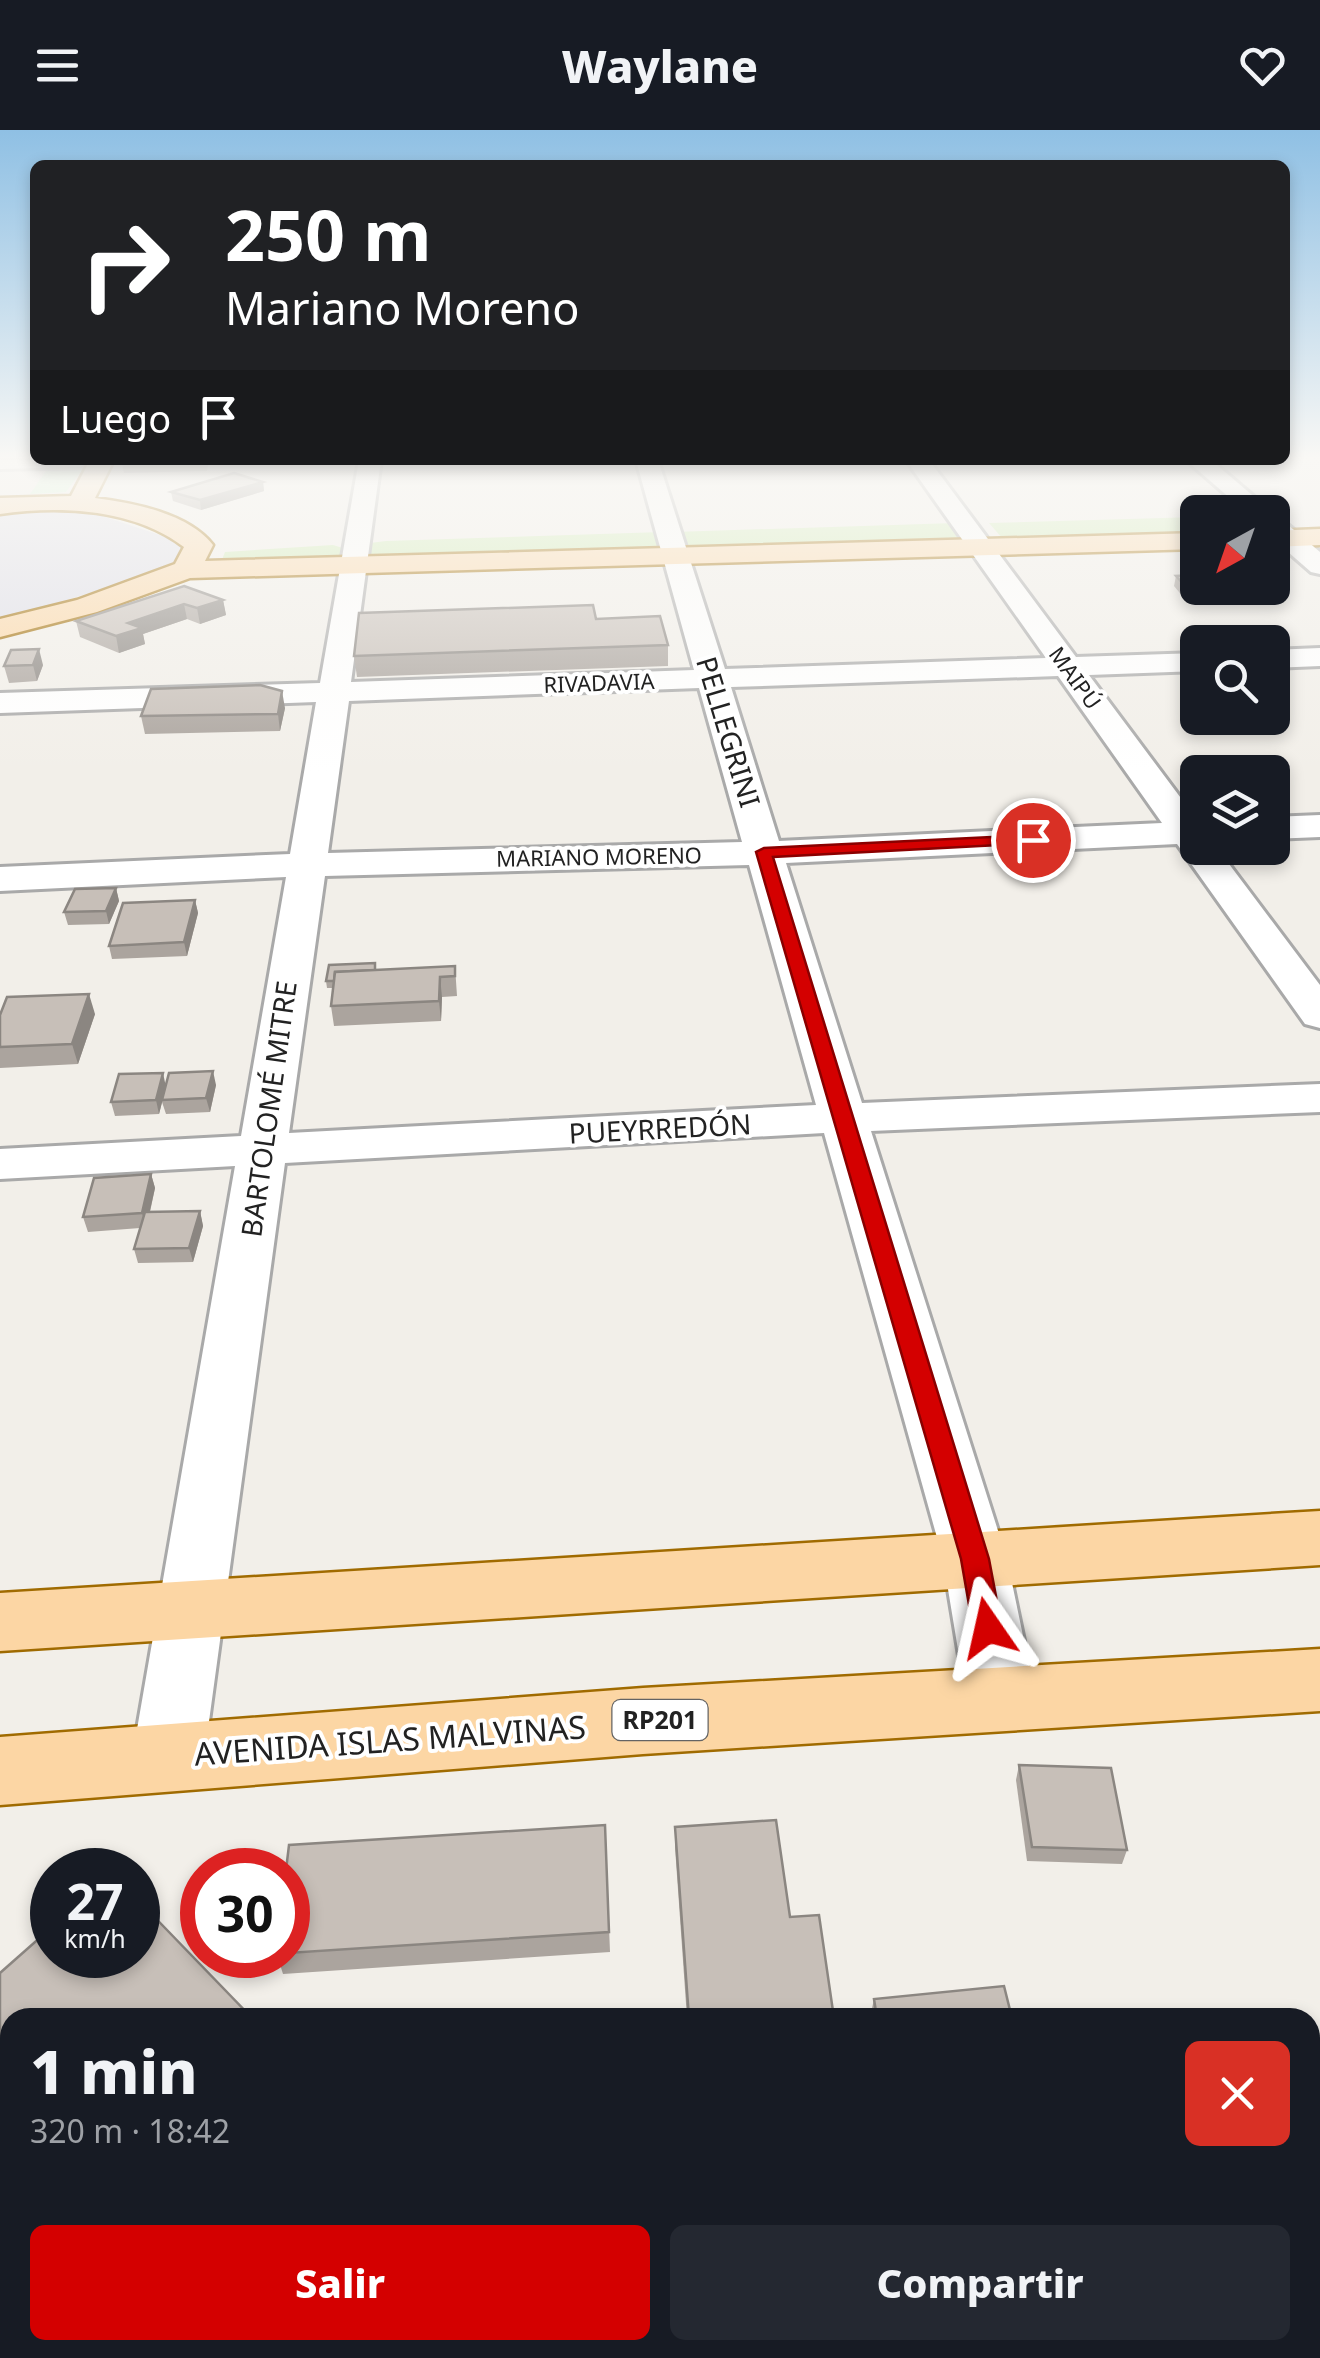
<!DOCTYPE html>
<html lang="es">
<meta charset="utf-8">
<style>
:root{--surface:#171b24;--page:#242831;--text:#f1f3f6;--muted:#9ea1a6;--accent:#d40000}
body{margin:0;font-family:"Noto Sans",sans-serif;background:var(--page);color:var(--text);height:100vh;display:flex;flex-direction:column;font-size:38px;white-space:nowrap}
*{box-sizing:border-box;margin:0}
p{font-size:32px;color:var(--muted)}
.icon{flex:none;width:55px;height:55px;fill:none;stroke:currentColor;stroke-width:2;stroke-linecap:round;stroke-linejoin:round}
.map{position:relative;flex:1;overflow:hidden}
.side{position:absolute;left:0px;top:1878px;width:1320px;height:352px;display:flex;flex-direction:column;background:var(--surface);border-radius:30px 30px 0 0;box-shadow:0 5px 15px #0003}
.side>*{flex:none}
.banner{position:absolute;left:30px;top:30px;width:1260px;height:305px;border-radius:15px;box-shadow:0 5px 15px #0003;background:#202124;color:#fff;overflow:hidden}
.needle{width:65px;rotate:220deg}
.tools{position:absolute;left:1180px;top:365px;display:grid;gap:20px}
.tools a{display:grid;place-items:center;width:110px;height:110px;border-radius:15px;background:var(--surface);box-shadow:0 5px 15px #0003;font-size:50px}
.speed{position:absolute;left:30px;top:1718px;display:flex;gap:20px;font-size:50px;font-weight:700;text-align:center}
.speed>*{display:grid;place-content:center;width:130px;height:130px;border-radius:50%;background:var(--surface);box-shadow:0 5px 15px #0003;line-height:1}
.speed small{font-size:25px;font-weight:400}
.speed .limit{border:15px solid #d22;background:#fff;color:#111}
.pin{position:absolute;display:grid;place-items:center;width:85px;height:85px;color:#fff;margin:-42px;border:5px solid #fff;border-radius:50%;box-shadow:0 2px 10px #0007}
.me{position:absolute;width:110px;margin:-55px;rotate:349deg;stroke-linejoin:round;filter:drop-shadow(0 0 8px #0008)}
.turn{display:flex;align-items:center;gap:35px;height:210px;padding:0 30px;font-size:45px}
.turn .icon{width:130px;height:130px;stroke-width:2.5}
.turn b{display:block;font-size:70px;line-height:85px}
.then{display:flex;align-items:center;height:95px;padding:0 30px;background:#0003;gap:20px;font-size:38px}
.round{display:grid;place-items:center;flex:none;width:105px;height:105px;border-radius:15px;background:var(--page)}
.overview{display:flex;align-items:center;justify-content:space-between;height:170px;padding:0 30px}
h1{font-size:60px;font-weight:800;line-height:75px}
.primary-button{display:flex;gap:20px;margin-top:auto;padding:20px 30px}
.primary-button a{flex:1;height:115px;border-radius:15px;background:var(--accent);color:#fff;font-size:40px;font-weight:800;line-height:115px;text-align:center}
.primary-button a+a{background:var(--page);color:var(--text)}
header{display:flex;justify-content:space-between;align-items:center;height:130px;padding:0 30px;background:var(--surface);font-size:45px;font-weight:800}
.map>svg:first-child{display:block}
</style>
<header><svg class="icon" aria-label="menu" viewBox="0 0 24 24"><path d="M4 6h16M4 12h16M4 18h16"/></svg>Waylane<svg class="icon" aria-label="heart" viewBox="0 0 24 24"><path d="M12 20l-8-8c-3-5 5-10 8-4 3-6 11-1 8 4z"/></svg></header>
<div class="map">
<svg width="1320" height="2228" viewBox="0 0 1320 2228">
<rect width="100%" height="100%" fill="#f2efe9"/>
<g fill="#cdebb0">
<path d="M1197,387V411L1009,416L989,393Z"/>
<path d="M955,393L973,415L679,422L674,402Z"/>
<path d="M662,402L668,423L379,430L367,425L370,413L386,411Z"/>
<path d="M333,415L346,419L343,427L221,432L225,422Z"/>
</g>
<path fill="#add19e" d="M361,2220H506L503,2228H348Z"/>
<path fill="#c8facc" d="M87,333L66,362L30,364L51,334Z"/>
<path fill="#dddde8" d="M69,375L184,413L172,437L0,491V381Z"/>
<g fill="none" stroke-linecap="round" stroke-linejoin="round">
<g stroke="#a9a9a9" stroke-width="6">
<g id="minor">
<path d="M0,330H91L80,337L0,339Z"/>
<path d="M359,330H381L351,552L694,540L636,330H658L725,539L1046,528L906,330H929L1076,527L1198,523V541L1089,545L1198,691V718H1217L1320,855V898L1305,894L1177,714L786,733L862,973L1320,954V982L871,1001L1007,1429L1036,1568L1026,1589L1001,1598L976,1589L966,1568L943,1429L824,1003L285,1033L204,1628L193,1651L168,1660L143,1651L132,1628L235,1036L0,1049V1019L241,1006L286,747L0,761V737L290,724L316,572L0,583V563L320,553ZM1058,546L1162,693L779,711L731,557ZM699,558L742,712L328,723L349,571ZM749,735L816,975L289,1003L325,746Z"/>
<path d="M1186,330H1211L1272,382H1246Z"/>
<path d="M1272,387L1281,389L1320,422V444L1311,442L1272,408Z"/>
<path d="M1320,518V536L1272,538V520Z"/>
<path d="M1320,685V707L1272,709V687Z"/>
</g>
</g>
<g stroke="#a06b00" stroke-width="5">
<g id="major">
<path d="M90,330H114L95,368C133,373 188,383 213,415L205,431L1198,403V419L190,448L97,482L0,507V489L77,470L175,434L184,417C134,379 61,375 0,384V368L71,366Z"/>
<path d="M1320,399V415L1272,417V401Z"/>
<path d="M1320,1381V1435L0,1521V1463Z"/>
<path d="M1320,1519V1581L643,1624L0,1675V1607L643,1558Z"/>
</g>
</g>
<use href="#minor" fill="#fff" fill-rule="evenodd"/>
<use href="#major" fill="#fcd6a4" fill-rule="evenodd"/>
</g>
<g fill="#aba49e">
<path d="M209,330L207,341L124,343L122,334Z"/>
<path d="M263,352L264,361L201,380L173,371L171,362Z"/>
<path d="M1176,446L1198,458H1238L1236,466L1184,468L1174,456Z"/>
<path d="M184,456L223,470L226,485L200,494L187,489L143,504L145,514L119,523L80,507L76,491Z"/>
<path d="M596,489L668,515V536L357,547L354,526Z"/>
<path d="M43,535L37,551L9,553L4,536Z"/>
<path d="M285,578L280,601L145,604L141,586Z"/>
<path d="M116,758L119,771L109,794L68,795L64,782Z"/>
<path d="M195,770L198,783L187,826L112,829L109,816Z"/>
<path d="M455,836L457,866L442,867L441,891L334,896L331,876L333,858H327L326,851L376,840Z"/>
<path d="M95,884L78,934L0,938V885Z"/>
<path d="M166,955H216L210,982L166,984L162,972L159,984L115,986L111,972Z"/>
<path d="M151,1044L155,1058L150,1082L200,1081L203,1096L193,1132L138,1133L134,1119L140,1098L88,1102L83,1087Z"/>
<path d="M1019,1635L1127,1720L1122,1734L1027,1731L1016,1650Z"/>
<path d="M605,1695L610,1822L283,1844L277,1825H288V1740Z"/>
<path d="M675,1697L790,1787L834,1888H687L675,1717Z"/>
<path d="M874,1869L1012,1888H870Z"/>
<path d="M1125,2220H1310L1320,2228H1127Z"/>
</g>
<g fill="#8b8681">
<path d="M263,352L264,361L201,380L200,370Z"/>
<path d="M223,470L226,485L200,494L197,478Z"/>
<path d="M184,474L187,489L143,504L145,514L119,523L116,506L128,493Z"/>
<path d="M39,519L43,535L37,551L33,535Z"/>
<path d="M282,561L285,578L280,601L278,584Z"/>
<path d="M116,758L119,771L109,794L106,781Z"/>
<path d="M195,770L198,783L187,826L184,812Z"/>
<path d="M440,847L442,867L441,891L439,871Z"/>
<path d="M89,864L95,884L78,934L72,914Z"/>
<path d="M213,941L216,955L210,982L206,968Z"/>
<path d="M163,943L166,957L159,984L156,970Z"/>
<path d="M151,1044L155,1058L146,1098L142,1083Z"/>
<path d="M200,1081L203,1096L193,1132L189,1118Z"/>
<path d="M215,2220H244L237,2228H208Z"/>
</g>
<g fill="#c7bfb8" stroke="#8b8681" stroke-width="2.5">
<path d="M124,330H206L205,332L122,334Z"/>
<path d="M234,343L263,352L200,370L171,362Z"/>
<path d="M1198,445V457H1186L1176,446Z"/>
<path d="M184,456L223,470L197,478L184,474L128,493L142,498L116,506L76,491Z"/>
<path d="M593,475L596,489L660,486L668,515L354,526L359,483Z"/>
<path d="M39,519L33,535L4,536L11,520Z"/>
<path d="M260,555L282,561L278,584L141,586L151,559Z"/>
<path d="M116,758L106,781L64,782L75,759Z"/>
<path d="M195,770L184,812L109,816L123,773Z"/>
<path d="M375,833V840L335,842L334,851H326L329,835Z"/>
<path d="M455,836V846L440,847L439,871L331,876L335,842Z"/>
<path d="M89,864L72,914L0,917V885L7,867Z"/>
<path d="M213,941L206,968L162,970L169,943Z"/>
<path d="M163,943L156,970L111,972L119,944Z"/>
<path d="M151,1044L142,1083L83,1087L94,1048Z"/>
<path d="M200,1081L189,1118L134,1119L145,1082Z"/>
<path d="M1019,1635L1111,1638L1127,1720L1032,1717Z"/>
<path d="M776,1690L790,1787L819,1785L834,1888H689L675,1697Z"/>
<path d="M605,1695L609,1802L288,1823V1740H286L289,1715Z"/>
<path d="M138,1770L252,1888H10V2181L0,2168V1843L52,1797V1825H138Z"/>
<path d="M1004,1856L1012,1888H877L874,1869Z"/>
<path d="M1317,2120L1320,2128V2228H1146L1143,2220H1310V2121Z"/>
<path d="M40,2220H215L208,2228H46Z"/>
<path d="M625,2220H815L816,2228H626Z"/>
</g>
<linearGradient id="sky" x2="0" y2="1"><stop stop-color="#8fc0e4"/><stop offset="0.51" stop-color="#f9f8f5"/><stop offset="1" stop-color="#f9f8f5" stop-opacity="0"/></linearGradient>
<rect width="1320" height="642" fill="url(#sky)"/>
<path fill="#d40000" stroke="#8a0000" stroke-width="2.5" d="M1033,705L1038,706V713L773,727L989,1429L1002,1498L998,1507L988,1511L977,1507L973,1498L961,1429L756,722L764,718Z"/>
<g text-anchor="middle" stroke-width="8" stroke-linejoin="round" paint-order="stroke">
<g font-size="22" fill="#222" stroke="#fff">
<text transform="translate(1075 548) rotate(54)" y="8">MAIPÚ</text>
<text transform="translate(599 553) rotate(-2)" y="8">RIVADAVIA</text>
<text transform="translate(599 727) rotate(-1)" y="8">MARIANO MORENO</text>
</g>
<rect fill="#fff" stroke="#646464" stroke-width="2.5" x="612.5" y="1570" width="95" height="40" rx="8"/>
<g font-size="25" font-weight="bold" fill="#222">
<text x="660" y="1599">RP201</text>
</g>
<g font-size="28" fill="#222" stroke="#fff">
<text transform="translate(728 602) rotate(73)" y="10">PELLEGRINI</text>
<text transform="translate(269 979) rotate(-82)" y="10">BARTOLOMÉ MITRE</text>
<text transform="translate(660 999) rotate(-3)" y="10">PUEYRREDÓN</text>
</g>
<g font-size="32" fill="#222" stroke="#fff">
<text transform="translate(390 1611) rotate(-4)" y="11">AVENIDA ISLAS MALVINAS</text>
</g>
</g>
</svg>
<div class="tools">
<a><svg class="needle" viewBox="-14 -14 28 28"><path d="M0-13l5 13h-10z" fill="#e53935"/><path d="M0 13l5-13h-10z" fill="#9ea1a6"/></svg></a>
<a><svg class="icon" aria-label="search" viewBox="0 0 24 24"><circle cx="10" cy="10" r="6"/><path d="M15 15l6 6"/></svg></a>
<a><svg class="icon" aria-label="layers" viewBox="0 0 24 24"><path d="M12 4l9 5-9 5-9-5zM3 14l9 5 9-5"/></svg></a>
</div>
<div class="speed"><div>27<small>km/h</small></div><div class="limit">30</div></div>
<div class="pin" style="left:1033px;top:710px;background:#d93025"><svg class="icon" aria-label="arrive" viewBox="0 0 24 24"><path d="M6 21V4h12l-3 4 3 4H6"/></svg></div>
<svg class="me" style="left:988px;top:1498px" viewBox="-20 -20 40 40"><path d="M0-17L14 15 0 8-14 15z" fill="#d40000" stroke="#fff" stroke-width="4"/></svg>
<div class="banner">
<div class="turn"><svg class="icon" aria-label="right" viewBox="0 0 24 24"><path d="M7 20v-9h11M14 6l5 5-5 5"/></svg><div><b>250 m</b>Mariano Moreno</div></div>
<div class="then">Luego<svg class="icon" aria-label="arrive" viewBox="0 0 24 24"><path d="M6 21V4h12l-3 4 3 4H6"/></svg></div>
</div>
<section class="side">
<div class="overview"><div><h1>1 min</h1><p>320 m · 18:42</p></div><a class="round" style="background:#d93025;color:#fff"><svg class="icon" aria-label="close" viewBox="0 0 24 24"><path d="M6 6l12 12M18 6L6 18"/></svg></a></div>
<div class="primary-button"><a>Salir</a><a>Compartir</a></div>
</section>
</div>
